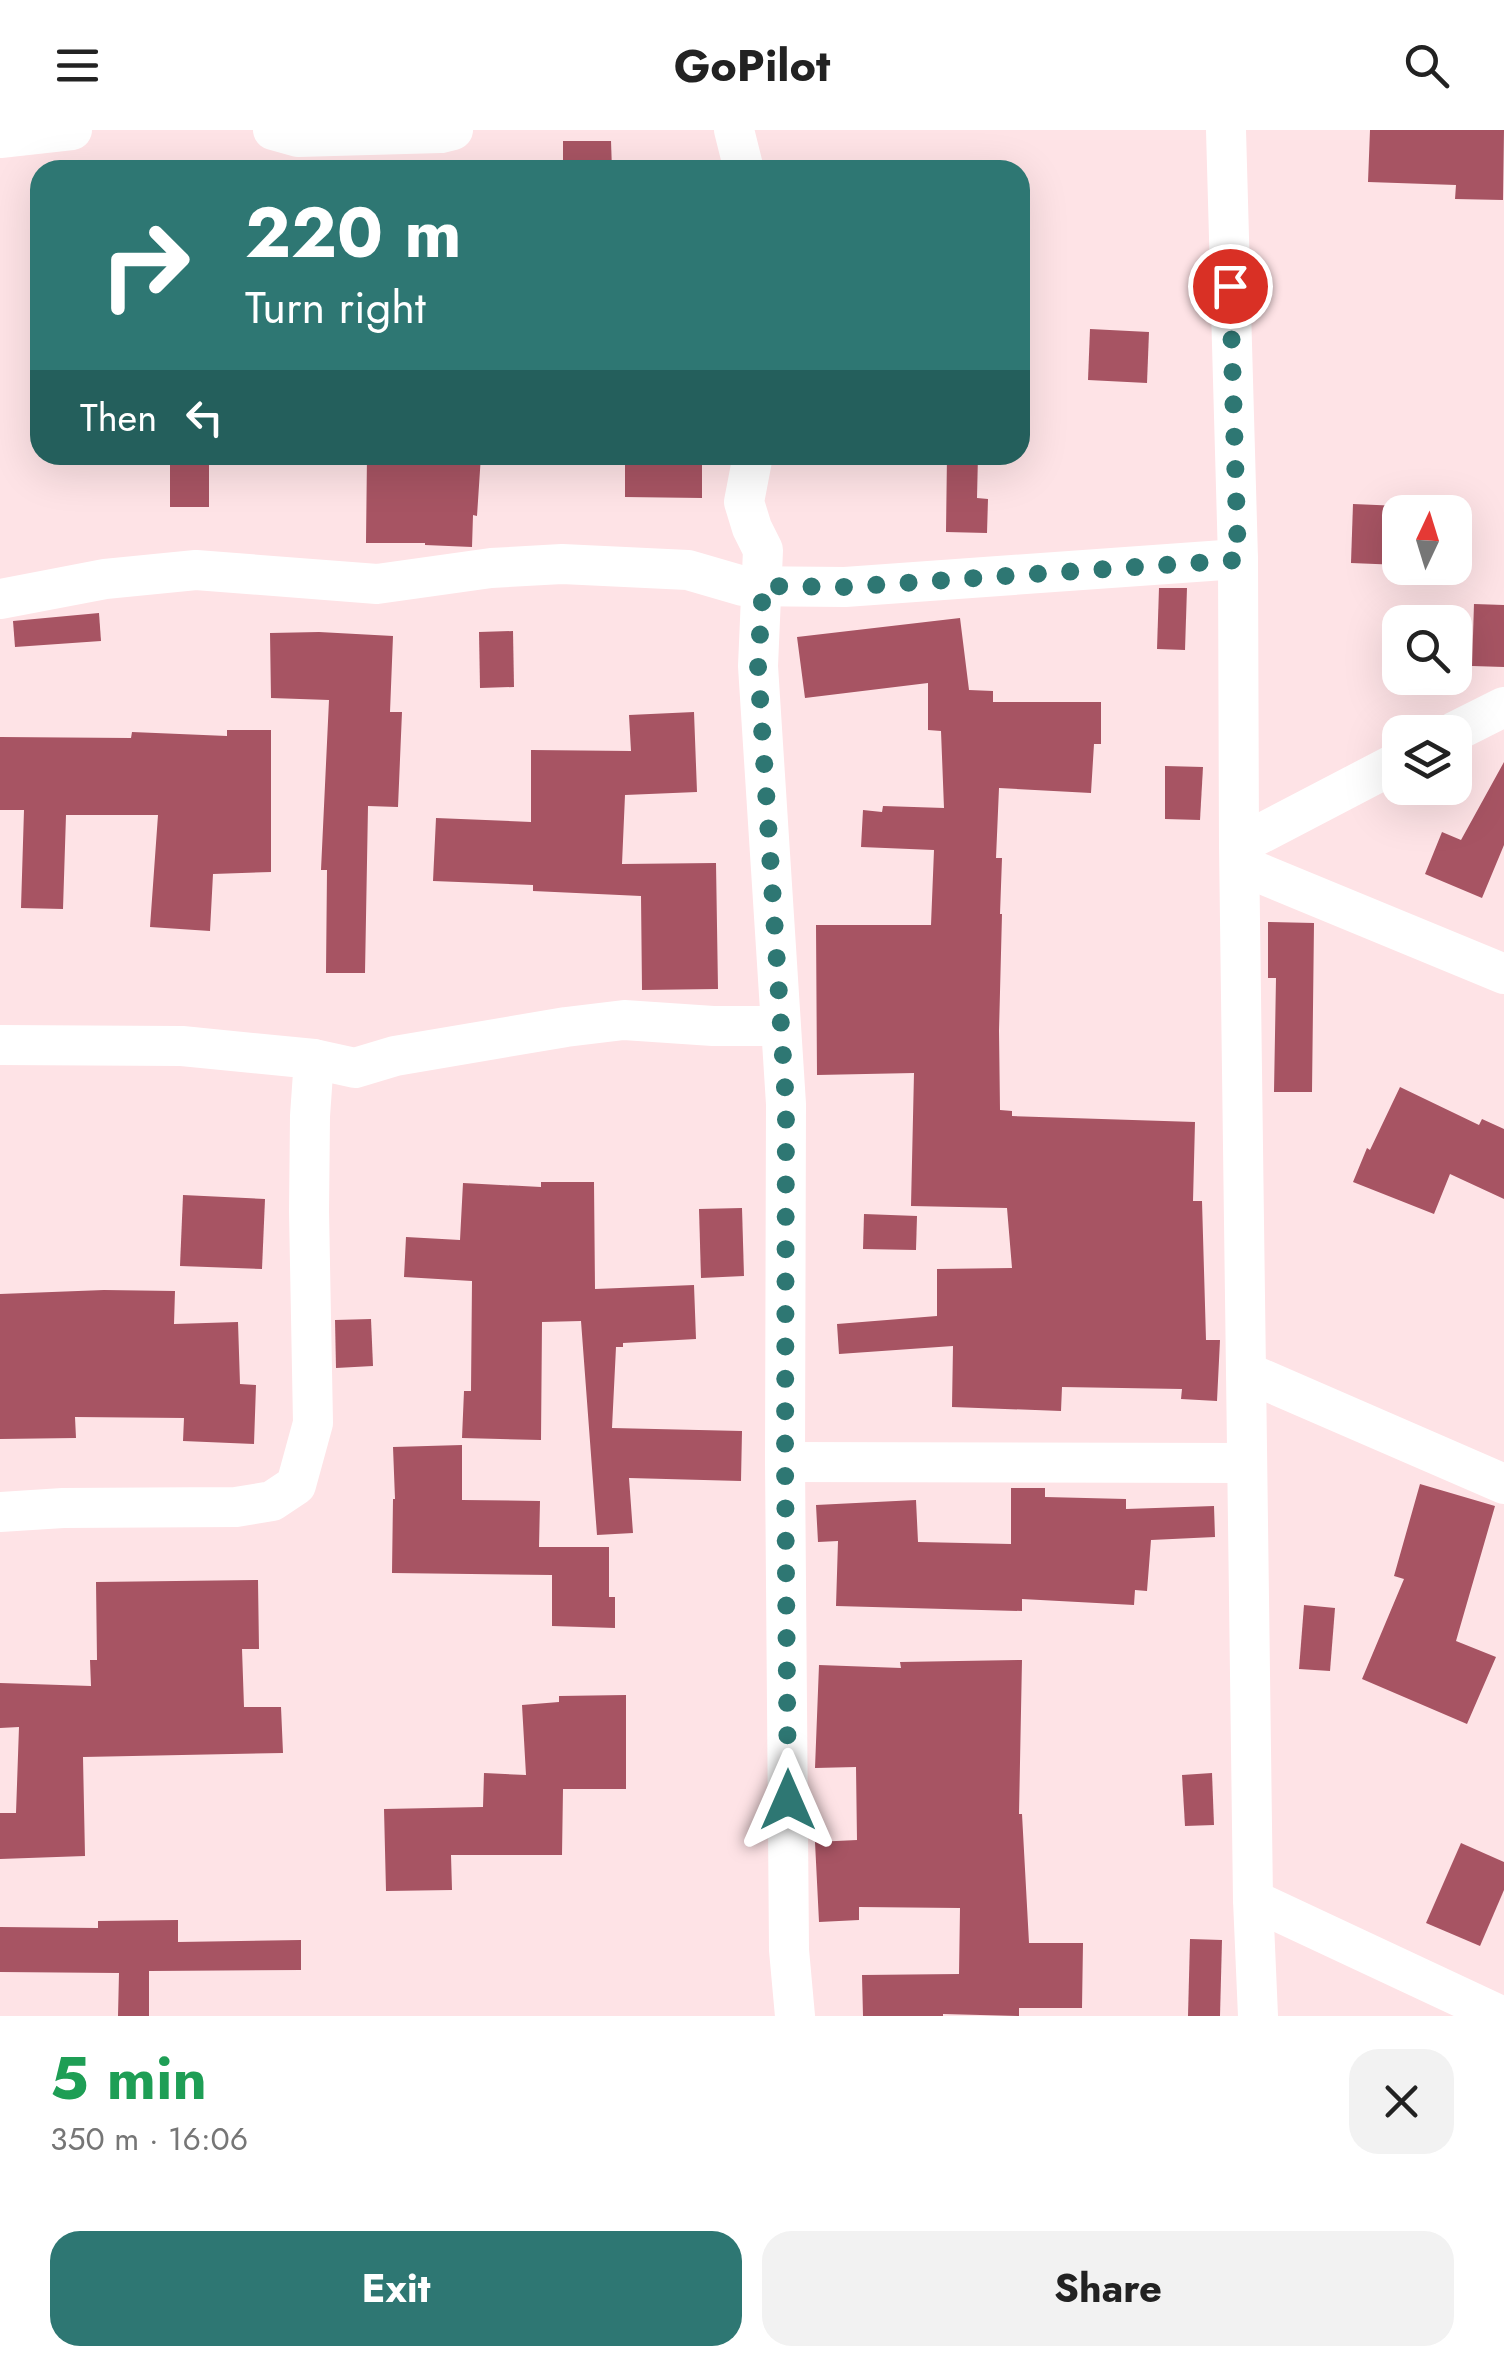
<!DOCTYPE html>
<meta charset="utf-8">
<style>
:root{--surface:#fff;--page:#f2f2f2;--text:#222;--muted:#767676;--accent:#2e7773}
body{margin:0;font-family:Jost,sans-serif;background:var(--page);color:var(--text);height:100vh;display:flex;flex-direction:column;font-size:38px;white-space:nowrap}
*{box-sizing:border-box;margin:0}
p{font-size:32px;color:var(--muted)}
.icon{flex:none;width:55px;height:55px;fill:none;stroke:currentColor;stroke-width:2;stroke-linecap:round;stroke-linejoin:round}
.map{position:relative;height:1886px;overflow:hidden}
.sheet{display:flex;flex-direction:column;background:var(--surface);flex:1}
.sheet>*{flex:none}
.guide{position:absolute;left:30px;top:30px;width:1000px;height:305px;border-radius:30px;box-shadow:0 10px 40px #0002;background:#2e7773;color:#fff;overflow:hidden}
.needle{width:65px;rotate:4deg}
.fabs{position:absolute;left:1382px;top:365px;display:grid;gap:20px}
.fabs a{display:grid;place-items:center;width:90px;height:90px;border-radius:20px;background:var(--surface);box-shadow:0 10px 40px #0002;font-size:50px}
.pin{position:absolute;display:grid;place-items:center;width:85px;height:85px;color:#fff;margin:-42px;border:5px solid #fff;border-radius:50%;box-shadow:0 2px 10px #0007}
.me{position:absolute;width:110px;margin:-55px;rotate:0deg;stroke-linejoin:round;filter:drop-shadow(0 0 8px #0008)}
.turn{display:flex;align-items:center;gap:35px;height:210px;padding:0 50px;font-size:45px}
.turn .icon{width:130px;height:130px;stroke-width:2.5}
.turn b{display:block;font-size:70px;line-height:85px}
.then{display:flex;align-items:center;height:95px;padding:0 50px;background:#0003;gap:20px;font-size:38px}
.round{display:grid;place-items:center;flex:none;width:105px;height:105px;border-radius:30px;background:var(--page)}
.headline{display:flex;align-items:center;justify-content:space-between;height:170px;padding:0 50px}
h1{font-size:60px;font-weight:700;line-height:75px;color:#1e9e55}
.action{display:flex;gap:20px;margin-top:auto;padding:20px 50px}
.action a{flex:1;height:115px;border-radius:30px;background:var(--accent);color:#fff;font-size:40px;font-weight:700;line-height:115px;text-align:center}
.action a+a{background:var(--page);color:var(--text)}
header{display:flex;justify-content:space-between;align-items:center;height:130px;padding:0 50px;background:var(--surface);font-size:45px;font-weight:700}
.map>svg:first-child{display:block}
</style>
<header><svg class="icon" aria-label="menu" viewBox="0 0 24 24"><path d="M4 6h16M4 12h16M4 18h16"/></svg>GoPilot<svg class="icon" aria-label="search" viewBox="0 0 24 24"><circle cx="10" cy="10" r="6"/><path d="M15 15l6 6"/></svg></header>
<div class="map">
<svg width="1504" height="1886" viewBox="0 0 1504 1886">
<rect width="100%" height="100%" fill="#fee3e6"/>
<g fill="#a75463">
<path d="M1370,0H1504L1503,70L1455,69L1456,55L1368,52Z"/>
<path d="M563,11H611L612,40H563Z"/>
<path d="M1090,199L1149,202L1147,253L1088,250Z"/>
<rect x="170" y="325" width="39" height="52"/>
<path d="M367,325H481L477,386L473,385L472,417L425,415V413H366Z"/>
<path d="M625,325H702V368L625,367Z"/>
<path d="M947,325H978L977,368L988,369L987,403L946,402Z"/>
<path d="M1353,374L1400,376V435L1351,433Z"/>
<path d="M1159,458H1187L1185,520L1157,519Z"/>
<path d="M1474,474L1504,475V537L1472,536Z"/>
<path d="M99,483L101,511L15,517L13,491Z"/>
<path d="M960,488L969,560L993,561V572H1101V614H1094L1091,663L999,658L996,728H1002L1000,784H1002L999,901L1000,980L1012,981V986L1195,992L1193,1071H1202L1206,1210H1220L1217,1271L1181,1269L1182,1259L1062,1257L1061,1281L952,1277L953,1216L839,1224L837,1194L937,1186V1139L1012,1138L1007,1078L911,1076L914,943L817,945L816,795H931L934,720L861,717L863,680L882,682L883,676L944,678L941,601L928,600V553L805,568L797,507Z"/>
<path d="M513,501L514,557L480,558L479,502Z"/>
<path d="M319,502L393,506L390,582H402L398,677L368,676L365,843H326L327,740H321L329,570L271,568L270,503Z"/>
<path d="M694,582L697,662L625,665L622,734L716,733L718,859L642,860L641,766L533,761V755L433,751L436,688L531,692V620L631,621L629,585Z"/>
<path d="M227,600H271V742L213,744L210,801L150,797L158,685H66L63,779L21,778L24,680H0V607L131,608L132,602L227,606Z"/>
<path d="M1504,632V715L1482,768L1425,744L1442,702L1461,710Z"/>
<path d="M1165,636L1203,637L1200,690L1165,689Z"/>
<path d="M1268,792L1314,793L1312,962H1274L1276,848H1268Z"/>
<path d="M1400,957L1479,995L1482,989L1504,999V1069L1450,1044L1434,1084L1353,1052L1367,1018L1370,1020Z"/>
<path d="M541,1052H594L595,1159L694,1155L696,1209L623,1213V1217H616L612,1298L742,1301L741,1351L629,1348L633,1403L597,1405L581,1191L542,1192L541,1310L462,1308L464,1261H471L472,1151L404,1147L406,1107L460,1110L463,1053L541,1057Z"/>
<path d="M183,1065L265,1069L262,1139L180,1136Z"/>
<path d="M742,1078L744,1146L701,1148L699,1079Z"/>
<path d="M864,1084L917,1086L916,1120L863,1119Z"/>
<path d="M104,1160L175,1161L174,1194L238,1192L240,1254L256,1255L254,1314L183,1311L184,1288L75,1287L76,1308L0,1309V1164Z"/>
<path d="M371,1189L373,1236L336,1238L335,1190Z"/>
<path d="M462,1315V1370L540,1371L539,1417H609V1467H615V1498L552,1496V1445L392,1443L393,1369H395L393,1317Z"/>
<path d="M1420,1354L1495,1376L1456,1511L1496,1527L1467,1594L1362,1549L1404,1449L1394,1446Z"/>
<path d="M1011,1358H1045V1367L1126,1369V1379L1214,1376L1215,1407L1151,1410L1147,1461L1135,1460L1134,1475L1022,1469V1481L836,1476L838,1411L818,1412L816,1375L916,1370L918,1412L1011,1414Z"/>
<path d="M258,1450L259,1519H242L244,1577H281L283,1623L83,1627L85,1726L0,1729V1683H16L19,1597L0,1598V1553L91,1556L90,1530H97L96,1452Z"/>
<path d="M1304,1475L1335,1478L1330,1541L1299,1539Z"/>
<path d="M1022,1530L1019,1684H1022L1029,1813H1083L1082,1878H1019V1886L943,1884V1886H863L862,1845L959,1844L960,1778L859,1777V1790L819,1792L815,1712L857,1710L856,1637L815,1638L819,1535L901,1538L900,1532Z"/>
<path d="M626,1565V1659H563L562,1725H451L452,1760L386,1761L384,1679L483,1677L484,1643L526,1645L522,1575L559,1572V1566Z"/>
<path d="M1212,1643L1214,1695L1185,1696L1182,1645Z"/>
<path d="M1461,1713L1504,1732V1760L1480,1816L1426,1793Z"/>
<path d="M178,1790V1812L301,1810V1840L149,1841V1886H118L119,1843L0,1842V1797L98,1798V1791Z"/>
<path d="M1190,1809L1222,1810L1220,1886H1188Z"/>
</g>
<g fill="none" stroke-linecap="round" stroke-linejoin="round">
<g stroke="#fff" stroke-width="40">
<path d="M273,0L298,7L441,3L453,0"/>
<path d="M734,0L744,40"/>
<path d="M1226,0L1238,429L1239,715L1253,1770L1258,1886"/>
<path d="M0,8L72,0"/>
<path d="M753,325L744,372L752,398L763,420L758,536L786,974L785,1332L789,1820L795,1886"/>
<path d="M0,469L105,449L196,440L377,454L491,438L562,434L688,440L743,456L845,457L1238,429"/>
<path d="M1454,602L1504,577"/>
<path d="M1239,715L1400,631"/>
<path d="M1240,735L1504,844"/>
<path d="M0,915L182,916L314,929L355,938L395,926L566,897L624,890L713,896H780"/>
<path d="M1246,1242L1504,1354"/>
<path d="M785,1332L1247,1333"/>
<path d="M0,1382L63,1378L236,1377L272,1371L296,1355L313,1293L309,1081L310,986L314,929"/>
<path d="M1253,1770L1501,1886"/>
</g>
</g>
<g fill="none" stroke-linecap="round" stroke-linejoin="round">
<path stroke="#2e7773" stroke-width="18" stroke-dasharray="0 32.4" d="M788,1670L785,1332L786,974L758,536L763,456L845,457L1238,430L1230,156"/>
</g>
</svg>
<div class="fabs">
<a><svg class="needle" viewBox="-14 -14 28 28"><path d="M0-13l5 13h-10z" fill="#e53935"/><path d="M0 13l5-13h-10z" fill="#767676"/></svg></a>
<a><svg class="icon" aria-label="search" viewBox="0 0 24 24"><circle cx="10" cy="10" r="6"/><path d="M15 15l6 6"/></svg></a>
<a><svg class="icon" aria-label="layers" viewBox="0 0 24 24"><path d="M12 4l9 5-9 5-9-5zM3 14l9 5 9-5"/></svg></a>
</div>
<div class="pin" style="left:1230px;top:156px;background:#d93025"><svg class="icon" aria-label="arrive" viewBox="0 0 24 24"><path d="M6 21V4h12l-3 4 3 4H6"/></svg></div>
<svg class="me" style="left:788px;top:1670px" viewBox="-20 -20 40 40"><path d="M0-17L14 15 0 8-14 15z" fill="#2e7773" stroke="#fff" stroke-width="4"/></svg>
<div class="guide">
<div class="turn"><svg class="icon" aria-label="right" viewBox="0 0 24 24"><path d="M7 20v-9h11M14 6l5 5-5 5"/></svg><div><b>220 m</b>Turn right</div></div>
<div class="then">Then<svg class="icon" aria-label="left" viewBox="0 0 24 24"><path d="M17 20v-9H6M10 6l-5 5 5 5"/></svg></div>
</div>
</div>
<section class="sheet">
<div class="headline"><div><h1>5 min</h1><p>350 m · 16:06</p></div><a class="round"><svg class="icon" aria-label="close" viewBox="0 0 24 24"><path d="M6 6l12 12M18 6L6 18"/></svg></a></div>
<div class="action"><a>Exit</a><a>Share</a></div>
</section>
